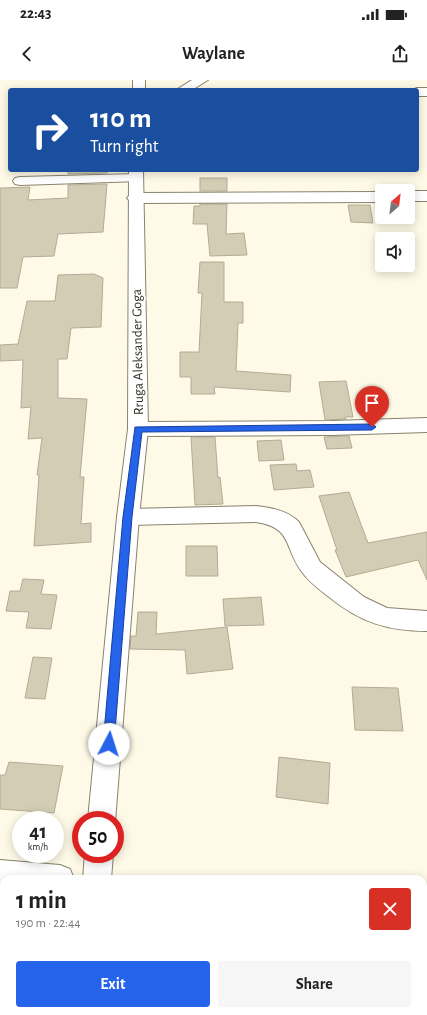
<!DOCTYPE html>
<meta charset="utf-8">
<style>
:root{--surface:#fff;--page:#f6f6f6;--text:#222;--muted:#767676;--accent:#2563eb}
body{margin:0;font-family:"Alegreya Sans",sans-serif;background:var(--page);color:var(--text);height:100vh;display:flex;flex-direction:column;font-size:15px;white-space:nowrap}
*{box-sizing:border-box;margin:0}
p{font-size:13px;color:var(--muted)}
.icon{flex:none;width:22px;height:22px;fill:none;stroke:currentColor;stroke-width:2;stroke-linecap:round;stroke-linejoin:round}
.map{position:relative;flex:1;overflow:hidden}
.side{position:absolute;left:0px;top:795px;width:427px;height:140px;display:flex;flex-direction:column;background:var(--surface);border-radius:12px 12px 0 0;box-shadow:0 2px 10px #0003}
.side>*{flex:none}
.hud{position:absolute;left:8px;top:8px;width:411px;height:84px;border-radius:4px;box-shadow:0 2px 10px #0003;background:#1a4fa0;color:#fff;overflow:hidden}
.needle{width:26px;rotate:28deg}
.buttons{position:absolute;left:375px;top:104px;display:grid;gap:8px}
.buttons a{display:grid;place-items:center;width:40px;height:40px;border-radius:4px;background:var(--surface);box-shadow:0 2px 10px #0003;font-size:20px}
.speed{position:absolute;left:12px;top:731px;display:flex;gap:8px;font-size:20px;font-weight:700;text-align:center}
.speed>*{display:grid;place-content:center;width:52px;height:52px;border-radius:50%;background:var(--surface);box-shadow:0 2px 10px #0003;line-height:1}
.speed small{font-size:10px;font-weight:400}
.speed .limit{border:6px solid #d22;background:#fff;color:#111}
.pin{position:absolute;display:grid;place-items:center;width:34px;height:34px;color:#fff;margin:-41px -17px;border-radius:50% 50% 50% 0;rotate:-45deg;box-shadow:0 0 4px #0007}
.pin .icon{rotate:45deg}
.me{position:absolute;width:44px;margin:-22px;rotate:5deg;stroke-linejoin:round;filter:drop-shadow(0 0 3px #0008)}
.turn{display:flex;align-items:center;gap:14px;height:84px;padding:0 16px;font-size:18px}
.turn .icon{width:52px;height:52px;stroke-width:2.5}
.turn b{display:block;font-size:28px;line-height:34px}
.round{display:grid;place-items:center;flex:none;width:42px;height:42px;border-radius:4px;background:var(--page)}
.summary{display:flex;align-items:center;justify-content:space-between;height:68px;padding:0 16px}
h1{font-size:24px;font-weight:700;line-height:30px}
.cta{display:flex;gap:8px;margin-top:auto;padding:8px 16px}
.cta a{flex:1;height:46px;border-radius:4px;background:var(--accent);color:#fff;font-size:16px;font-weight:700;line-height:46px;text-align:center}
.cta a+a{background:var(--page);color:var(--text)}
.status{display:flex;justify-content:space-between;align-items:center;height:28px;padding:0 20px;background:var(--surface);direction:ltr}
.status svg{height:11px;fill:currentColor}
header{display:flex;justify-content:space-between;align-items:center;height:52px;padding:0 16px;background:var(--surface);font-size:18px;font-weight:700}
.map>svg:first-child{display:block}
</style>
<div class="status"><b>22:43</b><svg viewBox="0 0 49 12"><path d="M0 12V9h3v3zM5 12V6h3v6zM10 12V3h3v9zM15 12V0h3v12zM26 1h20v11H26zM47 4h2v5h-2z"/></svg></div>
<header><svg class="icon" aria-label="back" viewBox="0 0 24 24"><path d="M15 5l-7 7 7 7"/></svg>Waylane<svg class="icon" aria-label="share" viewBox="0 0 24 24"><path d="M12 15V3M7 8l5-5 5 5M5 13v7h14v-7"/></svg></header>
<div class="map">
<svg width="427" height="935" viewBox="0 0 427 935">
<rect width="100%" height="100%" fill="#fffae7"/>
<g fill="#d3cdb5" stroke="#b2ac96">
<path d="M68,90H108L107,93L68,94Z"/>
<rect x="200" y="98" width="27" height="13"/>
<path d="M107,104L103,152L58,154L54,176L23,177L17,208H0V108L30,107L28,120L68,118V105Z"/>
<path d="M200,124H227L226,154L244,153L247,175L210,176L207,144H193L194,126H200Z"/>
<path d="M348,125H370L373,143L351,142Z"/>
<path d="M200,182H224V222H243V243H238L236,291L291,295L290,312L214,307L215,314H191V297H180V272H199L202,213H198Z"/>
<path d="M94,194L103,198L101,247L71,248L67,279H58V318L87,319L80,397H84L81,444L91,443V462L34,466L39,395H37L42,358L28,359L31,327L21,328L23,280L0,281V265L18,264L27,221H55L58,195Z"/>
<path d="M346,301L353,337H345L346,339L325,340L319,302Z"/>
<path d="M349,356L352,368L327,369L324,357Z"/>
<path d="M191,357H215L218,398L220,397L223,424L195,425Z"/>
<path d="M281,360L284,380L259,381L257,361Z"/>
<path d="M296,384L297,391L310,390L314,407L274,410L270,385Z"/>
<path d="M349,412L368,463L427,452V500L418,480L346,497L335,470H337L319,416Z"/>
<path d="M186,466H217L218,496H186Z"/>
<path d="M23,499L44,500L41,514L57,515L51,549L26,548L29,532L6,531L10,511H20Z"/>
<path d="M261,517L264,545L225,546L223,519Z"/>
<path d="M138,532H157L156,554L227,547L233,589L187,594L185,570L130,569L131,556H136Z"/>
<path d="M33,577L52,578L45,619L25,618Z"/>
<path d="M352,607L398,608L403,651L355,650Z"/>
<path d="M279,677L330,683L328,724L276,717Z"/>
<path d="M9,682L63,686L54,733L0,729V695H5Z"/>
</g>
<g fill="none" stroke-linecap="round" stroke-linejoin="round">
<g stroke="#88826d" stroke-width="2">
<g id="minor">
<path d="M192,0H208L192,10H176Z"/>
<path d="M417,8H427V16H417V10H412Z"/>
<path d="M136,94L141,95L143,98L141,101L20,105L15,104L13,101L15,98L20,97Z"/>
<rect x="408" y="111" width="19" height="10"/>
<path d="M382,112V122L135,123L130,121L127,118L130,115L135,113Z"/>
<path d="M427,338V352L331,355L138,356L131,354L128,349L131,344L138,342L331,341Z"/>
<path d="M256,426C271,428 287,430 299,442L320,482L364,517L387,528L427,531V551C387,551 360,542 329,517C319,509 309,502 302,492C283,466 293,448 256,442L128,445L120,443L117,437L120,431L128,429Z"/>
<path d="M0,780L60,785L70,789L74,799H4V809L0,808Z"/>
</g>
</g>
<g stroke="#88826d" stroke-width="2">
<g id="major">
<rect x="133" y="0" width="12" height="10"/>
<path d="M129,90H143L148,349L139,437L115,742V740H88L117,437L128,349Z"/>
<path d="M85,774H113L111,799H83Z"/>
<rect x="76" y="931" width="32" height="4"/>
</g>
</g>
<use href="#minor" fill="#fff" fill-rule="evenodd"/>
<use href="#major" fill="#fff" fill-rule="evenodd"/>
</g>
<path fill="#2563eb" stroke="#184099" d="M372,344L376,347L372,350L142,352L132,437L114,664L112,668L109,669L105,668L103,664L123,437L135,347Z"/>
<g text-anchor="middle" stroke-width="4" stroke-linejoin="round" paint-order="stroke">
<g font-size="14" fill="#2f2d24" stroke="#fff">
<text transform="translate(137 272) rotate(-91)" y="5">Rruga Aleksander Goga</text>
</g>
</g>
</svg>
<div class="buttons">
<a><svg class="needle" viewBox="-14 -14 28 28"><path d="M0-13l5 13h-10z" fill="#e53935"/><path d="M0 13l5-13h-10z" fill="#767676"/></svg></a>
<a><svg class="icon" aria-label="sound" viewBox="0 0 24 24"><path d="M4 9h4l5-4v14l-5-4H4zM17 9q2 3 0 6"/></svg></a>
</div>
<div class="speed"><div>41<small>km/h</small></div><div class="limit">50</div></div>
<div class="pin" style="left:372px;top:347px;background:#d93025"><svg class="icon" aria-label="arrive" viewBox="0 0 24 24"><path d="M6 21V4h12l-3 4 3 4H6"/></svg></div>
<svg class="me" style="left:109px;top:664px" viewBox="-20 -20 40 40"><circle r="19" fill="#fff"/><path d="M0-13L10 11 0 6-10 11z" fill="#2563eb"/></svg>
<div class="hud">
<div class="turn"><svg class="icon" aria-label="right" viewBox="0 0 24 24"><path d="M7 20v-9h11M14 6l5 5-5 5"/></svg><div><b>110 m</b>Turn right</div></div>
</div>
<section class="side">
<div class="summary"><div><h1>1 min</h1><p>190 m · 22:44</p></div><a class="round" style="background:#d93025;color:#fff"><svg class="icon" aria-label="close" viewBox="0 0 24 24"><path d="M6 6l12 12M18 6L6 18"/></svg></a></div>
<div class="cta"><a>Exit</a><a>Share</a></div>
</section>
</div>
